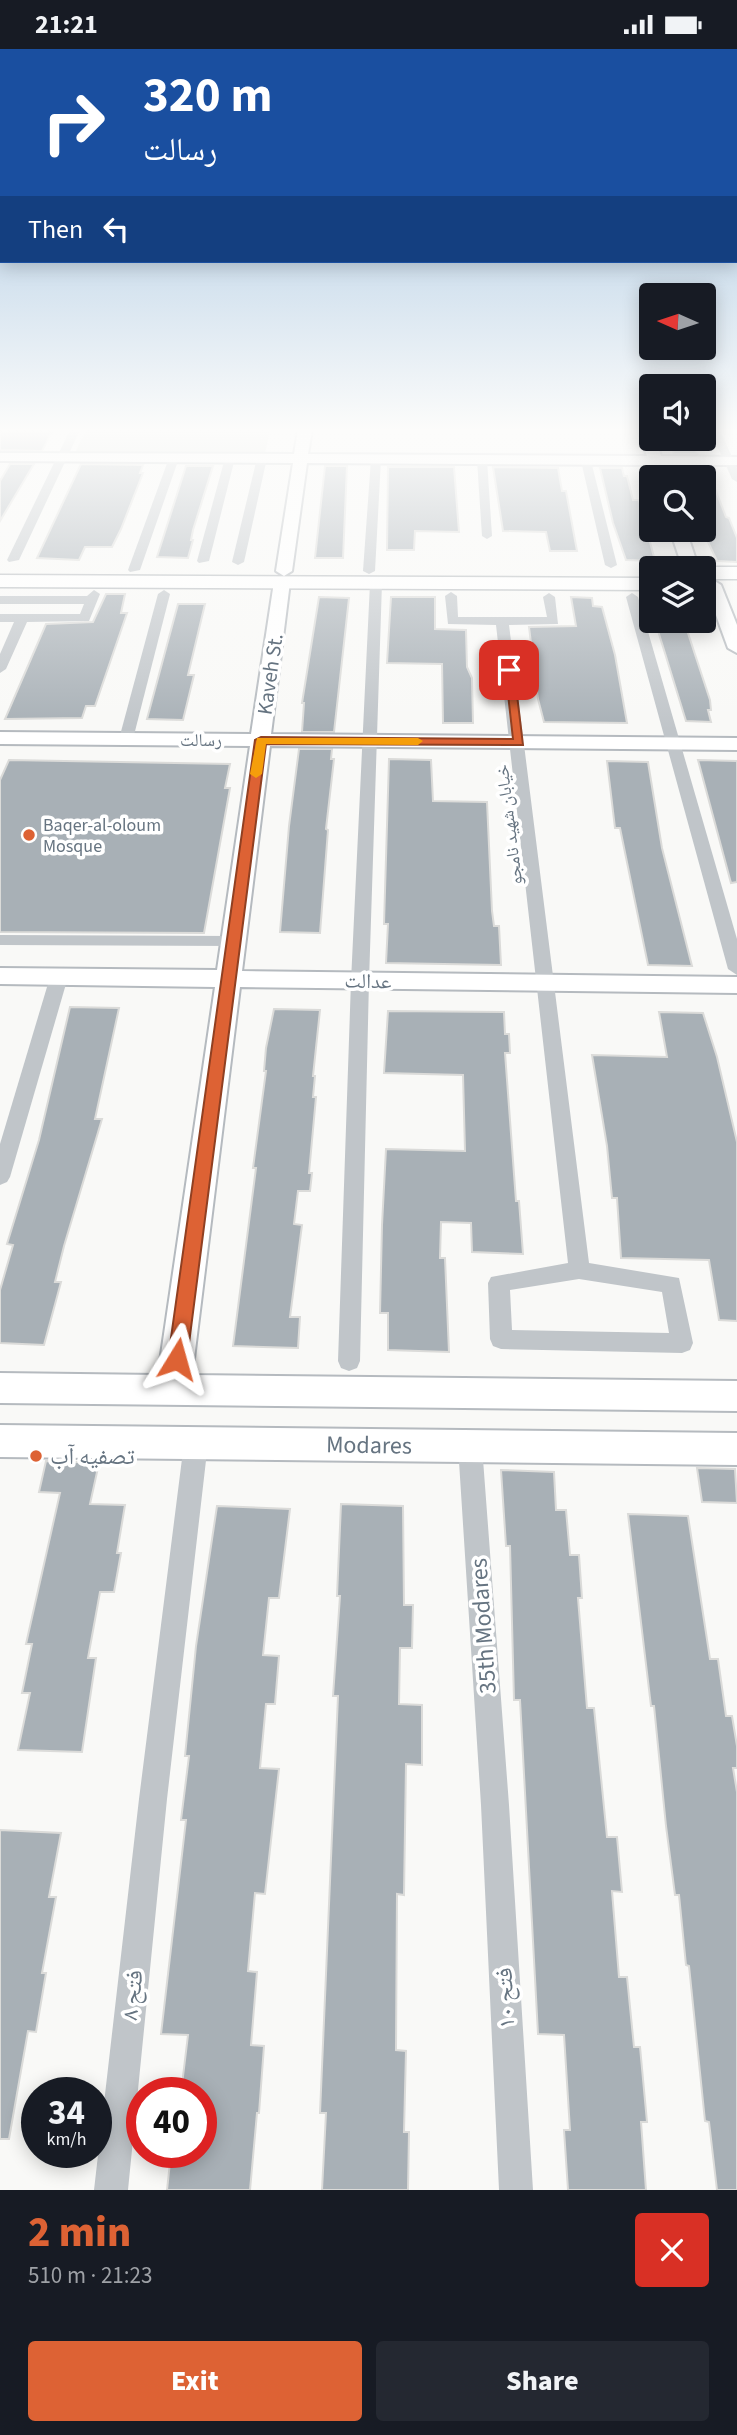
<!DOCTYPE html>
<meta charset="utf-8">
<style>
:root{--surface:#171b24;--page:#242831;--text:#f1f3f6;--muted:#9ea1a6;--accent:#dd6234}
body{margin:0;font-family:"Source Sans 3","Noto Naskh Arabic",sans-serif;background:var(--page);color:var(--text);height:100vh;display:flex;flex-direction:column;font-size:26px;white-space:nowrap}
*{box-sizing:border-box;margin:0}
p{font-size:23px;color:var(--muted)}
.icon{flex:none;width:38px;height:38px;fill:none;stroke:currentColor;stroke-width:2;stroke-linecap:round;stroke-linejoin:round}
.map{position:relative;height:2141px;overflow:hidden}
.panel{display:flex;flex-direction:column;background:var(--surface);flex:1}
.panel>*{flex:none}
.banner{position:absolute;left:0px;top:0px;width:738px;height:214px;box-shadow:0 4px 18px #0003;background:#1a4fa0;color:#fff;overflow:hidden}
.needle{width:46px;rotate:273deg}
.controls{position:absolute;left:639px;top:234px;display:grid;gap:14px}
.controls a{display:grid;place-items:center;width:77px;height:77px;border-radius:7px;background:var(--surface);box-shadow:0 4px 18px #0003;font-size:35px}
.speed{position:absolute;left:21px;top:2028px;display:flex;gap:14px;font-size:35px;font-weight:700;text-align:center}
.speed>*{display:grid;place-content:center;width:91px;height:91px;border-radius:50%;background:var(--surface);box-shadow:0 4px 18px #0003;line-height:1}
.speed small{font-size:18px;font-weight:400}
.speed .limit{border:10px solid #d22;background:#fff;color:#111}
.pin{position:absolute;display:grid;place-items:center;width:60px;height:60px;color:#fff;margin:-30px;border-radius:14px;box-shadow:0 4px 10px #0006}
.me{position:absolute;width:77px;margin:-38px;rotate:8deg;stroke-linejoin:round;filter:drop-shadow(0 0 5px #0008)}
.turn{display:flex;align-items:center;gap:24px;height:147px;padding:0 28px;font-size:32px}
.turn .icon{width:91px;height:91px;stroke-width:2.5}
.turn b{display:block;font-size:49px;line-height:60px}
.then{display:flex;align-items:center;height:66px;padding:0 28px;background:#0003;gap:14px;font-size:26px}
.round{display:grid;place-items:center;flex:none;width:74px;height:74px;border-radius:7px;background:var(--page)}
.overview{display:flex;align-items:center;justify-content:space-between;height:119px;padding:0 28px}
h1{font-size:42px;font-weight:800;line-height:52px;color:var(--accent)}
.button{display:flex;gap:14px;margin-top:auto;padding:14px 28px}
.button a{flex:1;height:80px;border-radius:7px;background:var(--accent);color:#fff;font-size:28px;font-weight:800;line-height:80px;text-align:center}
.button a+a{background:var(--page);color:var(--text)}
.status{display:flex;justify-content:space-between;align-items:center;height:49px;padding:0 35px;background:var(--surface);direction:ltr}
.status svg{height:19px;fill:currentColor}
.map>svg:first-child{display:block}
</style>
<div class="status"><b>21:21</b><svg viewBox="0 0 49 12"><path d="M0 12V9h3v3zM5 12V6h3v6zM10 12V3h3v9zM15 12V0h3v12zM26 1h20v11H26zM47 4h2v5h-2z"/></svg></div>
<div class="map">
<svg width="737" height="2141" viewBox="0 0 737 2141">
<rect width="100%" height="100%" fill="#f9f9f7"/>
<path fill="#d9ded7" d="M86,381H270L265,405L75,404Z"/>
<g fill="#a8b0b6" stroke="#dbdbd9" stroke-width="2">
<path d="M0,381H53L42,402L0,401Z"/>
<path d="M669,390H692L697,405H674Z"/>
<path d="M10,415H34L0,472V432Z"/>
<path d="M81,415L143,416L140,424H143L121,480L112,498H85L79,511L37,509Z"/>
<path d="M186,417H213L193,481L191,491H193L188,509L157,508Z"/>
<path d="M325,417H347L343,509H315Z"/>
<path d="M388,418H454L459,483L415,482L414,501H387Z"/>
<path d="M493,418L558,419L562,442H566L577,502H550L546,483L503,482Z"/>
<path d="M600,419H622L624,427H627L633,451H639L655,512L626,511L613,474Z"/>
<path d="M680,419H702L704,423V419H707L726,468L729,469L737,489V513L717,512L708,493L704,480V426H682Z"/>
<path d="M106,545H125L121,564H127L95,657H86L82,669L5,670L46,575L93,573Z"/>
<path d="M319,548L349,549L334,683H302L304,654H302Z"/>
<path d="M391,548H435V580L466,581L467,618L472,629L473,674H443L442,615L387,614Z"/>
<path d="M571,548L592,549L593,557L602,558L615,606L627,674L544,673L538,650L529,578L576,577Z"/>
<path d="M178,555H205L188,626H194L183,671L147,670Z"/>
<path d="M655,572H679L680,575H685L710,651L711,661H708L711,673L686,672Z"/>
<path d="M299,700H332L331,710H334L326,780L328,781L320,884L280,883L289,777Z"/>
<path d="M389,710L431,711L433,752L487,753L492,862L494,877H499L501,916L386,914L388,875H384Z"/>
<path d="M9,711L230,715L225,739H230L204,884L0,883V731Z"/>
<path d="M698,711L737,712V833L731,834Z"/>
<path d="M607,712L648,713L662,799L692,917L648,916L620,779H615Z"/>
<path d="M70,958L119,959L95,1070H102L64,1197L55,1233H61L44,1296L0,1294V1241L13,1196L7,1195L39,1091Z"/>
<path d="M274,960L320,961L313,1027H315L313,1048H316L309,1124H312L310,1142H298L294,1175L302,1176L290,1268H300L298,1299L233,1297L256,1119H253L266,1022H264L266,999Z"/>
<path d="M388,962L504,963L505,985H509L510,1004H505L516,1152H519L523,1205L472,1203L471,1174L441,1173L440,1209H445L449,1303L388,1301V1264H380L382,1176L386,1100L465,1102L463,1026L384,1024Z"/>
<path d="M659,963L703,964L717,1008L737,1093V1272L719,1271L709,1211L621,1209L617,1149H612L607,1097L592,1006L667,1008Z"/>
<path d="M46,1412L99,1414L90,1455L125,1456L117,1504H121L114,1543H100L88,1609H96L82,1703L18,1701L30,1644H22L32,1595H26L60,1444L39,1443Z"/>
<path d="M697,1419L735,1420L737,1454L702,1453Z"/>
<path d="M501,1421L554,1423L556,1461H566L570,1506H579L582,1549H578L587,1659H594L607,1788H617L622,1843L612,1842L619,1928H627L634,1998H640L647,2073H641L646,2141H568L564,2081H570L564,1986L538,1985L520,1651H514L510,1497H506Z"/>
<path d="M341,1455L403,1457L404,1556H413L412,1599H400L399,1655L422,1656V1716L406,1715L404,1846L397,1845L396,2001L406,2002L404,2083H409L408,2141H322L326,2064H320L338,1647H333L340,1547H337Z"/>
<path d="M217,1457L290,1460L279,1549H269L263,1606L279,1607L275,1655H266L260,1719L279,1720L265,1845L255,1844L248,1922L257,1923L251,1996L264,1997L259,2064H257L250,2141H167L171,2104H201V2044H181L188,1986L161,1985L186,1771H181L189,1707H185L196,1597Z"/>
<path d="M628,1465L688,1467L710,1610H718L726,1667H732L737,1697V1719H733L737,1743V2141H717L709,2073L705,2072L689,1917L686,1916L679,1846H675L666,1777L654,1657H651Z"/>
<path d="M0,1781L61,1784L49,1848H56L42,1924H46L36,1983L28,1982L9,2090H0Z"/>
</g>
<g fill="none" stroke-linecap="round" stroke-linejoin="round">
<g stroke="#b5babf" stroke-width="4">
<g id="secondary">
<path d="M298,381H312L308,405L647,407L638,381H651V390H655L661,407L737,408V416H664L668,429H654L649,416L307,414L292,522L284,527L276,522L293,414L0,412V404L294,405Z"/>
<path d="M670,481H686L699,520H683Z"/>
<path d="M282,528L290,533L271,685L737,689V701L270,697L242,922L737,928V944L240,938L192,1326L737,1332V1362L0,1354V1324L158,1326L215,938L0,935V919L217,921L250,697L0,695V683L251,685L274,533Z"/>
<path d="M713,531L721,536L737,576V604L728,599L705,536Z"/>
<path d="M0,1376L737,1384V1416L0,1408Z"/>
</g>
</g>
<g stroke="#b4b9bd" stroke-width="3">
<g id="primary">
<path d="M704,518H737V530H704V520H698Z"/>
<path d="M0,526L651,529V541L0,538Z"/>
</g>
</g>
<g fill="#c0c5c9" fill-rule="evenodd">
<path d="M70,381H80L19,511L9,513L7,511Z"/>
<path d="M710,381H720L737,419V433L732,430Z"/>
<path d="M174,406L179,409L140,521L130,523L128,521L169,409Z"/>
<path d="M230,406L235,409L209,512L199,514L197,512L225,409Z"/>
<path d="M262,406L267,409L244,513L238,516L232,513L257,409Z"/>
<path d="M376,407L381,410L375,522L369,525L363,522L371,410Z"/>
<path d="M482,408L487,411L492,487L487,490L482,487L477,411Z"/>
<path d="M586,409L591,412L617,516L611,519L605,516L581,412Z"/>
<path d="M376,531L382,534L369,932L360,1312L357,1319L349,1322L341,1319L338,1312L351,932L370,534Z"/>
<path d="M94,541L100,545L89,572L27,573L6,620L0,624V605L14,573H0V565H80L84,555H0V547H87Z"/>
<path d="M164,541L170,545L133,690L131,693H121L119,690L158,545Z"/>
<path d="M451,543L457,547L458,568H547L543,548L549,544L555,548L558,575L509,576L589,1214L679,1229L693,1294L690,1301L682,1304L501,1300L493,1297L490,1290L488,1234L491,1228L568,1214L496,576L448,575L445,547ZM579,1230L662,1243L669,1284L512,1281L510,1241Z"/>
<path d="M632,544L638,548L737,890V926L728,920L626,548Z"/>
<path d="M0,886L234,887L242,892L234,897L0,896Z"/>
<path d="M59,922L68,928L10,1128L7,1133L0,1136V1095L50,928Z"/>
<path d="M196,1383L204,1386L208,1394L167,1750L128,2141H94L139,1750L184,1394L188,1386Z"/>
<path d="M470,1386L478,1389L482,1397L509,1756L533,2141H499L481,1756L458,1397L462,1389Z"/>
</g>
<use href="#secondary" fill="#fff" fill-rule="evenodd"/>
<use href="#primary" fill="#fff" fill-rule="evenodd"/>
</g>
<linearGradient id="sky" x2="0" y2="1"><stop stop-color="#96bbdc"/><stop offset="0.56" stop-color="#fcfcfb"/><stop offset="1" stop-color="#fcfcfb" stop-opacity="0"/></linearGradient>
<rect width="737" height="681" fill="url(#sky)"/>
<path fill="#dd6234" stroke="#904022" stroke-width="2" d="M505,618L514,621L523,696L266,695L187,1310L184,1316L177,1318L171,1316L168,1310L255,691L261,688L513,690Z"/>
<path fill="#f59e0b" d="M257,689H418L423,692L418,696L266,695L262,725L256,729L250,725Z"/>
<g fill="#dd6234" stroke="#fff" stroke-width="2.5">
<circle cx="29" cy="786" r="7"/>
<circle cx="36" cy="1407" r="7"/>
</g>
<g text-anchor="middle" stroke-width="7" stroke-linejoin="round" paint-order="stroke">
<g font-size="18" fill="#667481" stroke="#fff">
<text x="201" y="697">رسالت</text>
<text transform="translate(509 776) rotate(-97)" y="6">خیابان شهید نامجو</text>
</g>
<g font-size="18" fill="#667481" stroke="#fff" text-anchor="start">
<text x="43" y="782">Baqer-al-oloum<tspan x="43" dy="21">Mosque</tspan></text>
</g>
<g font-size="21" fill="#667481" stroke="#fff">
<text transform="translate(270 625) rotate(-82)" y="7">Kaveh St.</text>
<text transform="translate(368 932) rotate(1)" y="7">عدالت</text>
</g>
<g font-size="24" fill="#667481" stroke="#fff">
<text transform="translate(369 1396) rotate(1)" y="8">Modares</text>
<text transform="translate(483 1577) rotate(-94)" y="8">35th Modares</text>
<text transform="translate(132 1946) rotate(-84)" y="8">فتح ۸</text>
<text transform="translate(505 1949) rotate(-93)" y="8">فتح ۱۰</text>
</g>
<g font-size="24" fill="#667481" stroke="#fff" text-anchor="start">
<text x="50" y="1415">تصفیه آب</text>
</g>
</g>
</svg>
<div class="controls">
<a><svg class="needle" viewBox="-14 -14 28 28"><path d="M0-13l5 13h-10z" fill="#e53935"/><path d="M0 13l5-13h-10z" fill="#9ea1a6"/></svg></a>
<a><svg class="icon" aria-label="sound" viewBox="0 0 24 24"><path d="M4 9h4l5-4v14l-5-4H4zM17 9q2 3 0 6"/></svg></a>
<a><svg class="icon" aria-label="search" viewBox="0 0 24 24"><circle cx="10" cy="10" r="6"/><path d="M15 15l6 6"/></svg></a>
<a><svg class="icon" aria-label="layers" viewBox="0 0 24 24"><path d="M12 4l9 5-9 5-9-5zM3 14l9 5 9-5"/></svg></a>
</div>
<div class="speed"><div>34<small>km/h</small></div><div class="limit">40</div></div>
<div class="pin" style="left:509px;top:621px;background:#d93025"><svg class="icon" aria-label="arrive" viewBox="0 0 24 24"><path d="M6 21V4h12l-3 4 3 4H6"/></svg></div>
<svg class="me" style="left:177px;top:1310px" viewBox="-20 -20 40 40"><path d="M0-17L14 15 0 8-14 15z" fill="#dd6234" stroke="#fff" stroke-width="4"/></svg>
<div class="banner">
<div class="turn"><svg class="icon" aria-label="right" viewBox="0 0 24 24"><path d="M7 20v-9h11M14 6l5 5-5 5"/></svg><div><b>320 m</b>رسالت</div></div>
<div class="then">Then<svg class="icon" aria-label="left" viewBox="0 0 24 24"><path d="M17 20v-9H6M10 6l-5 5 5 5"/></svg></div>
</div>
</div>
<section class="panel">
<div class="overview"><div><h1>2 min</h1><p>510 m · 21:23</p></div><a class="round" style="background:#d93025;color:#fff"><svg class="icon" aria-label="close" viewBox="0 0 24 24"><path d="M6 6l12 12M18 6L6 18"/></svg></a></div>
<div class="button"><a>Exit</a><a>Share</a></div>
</section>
